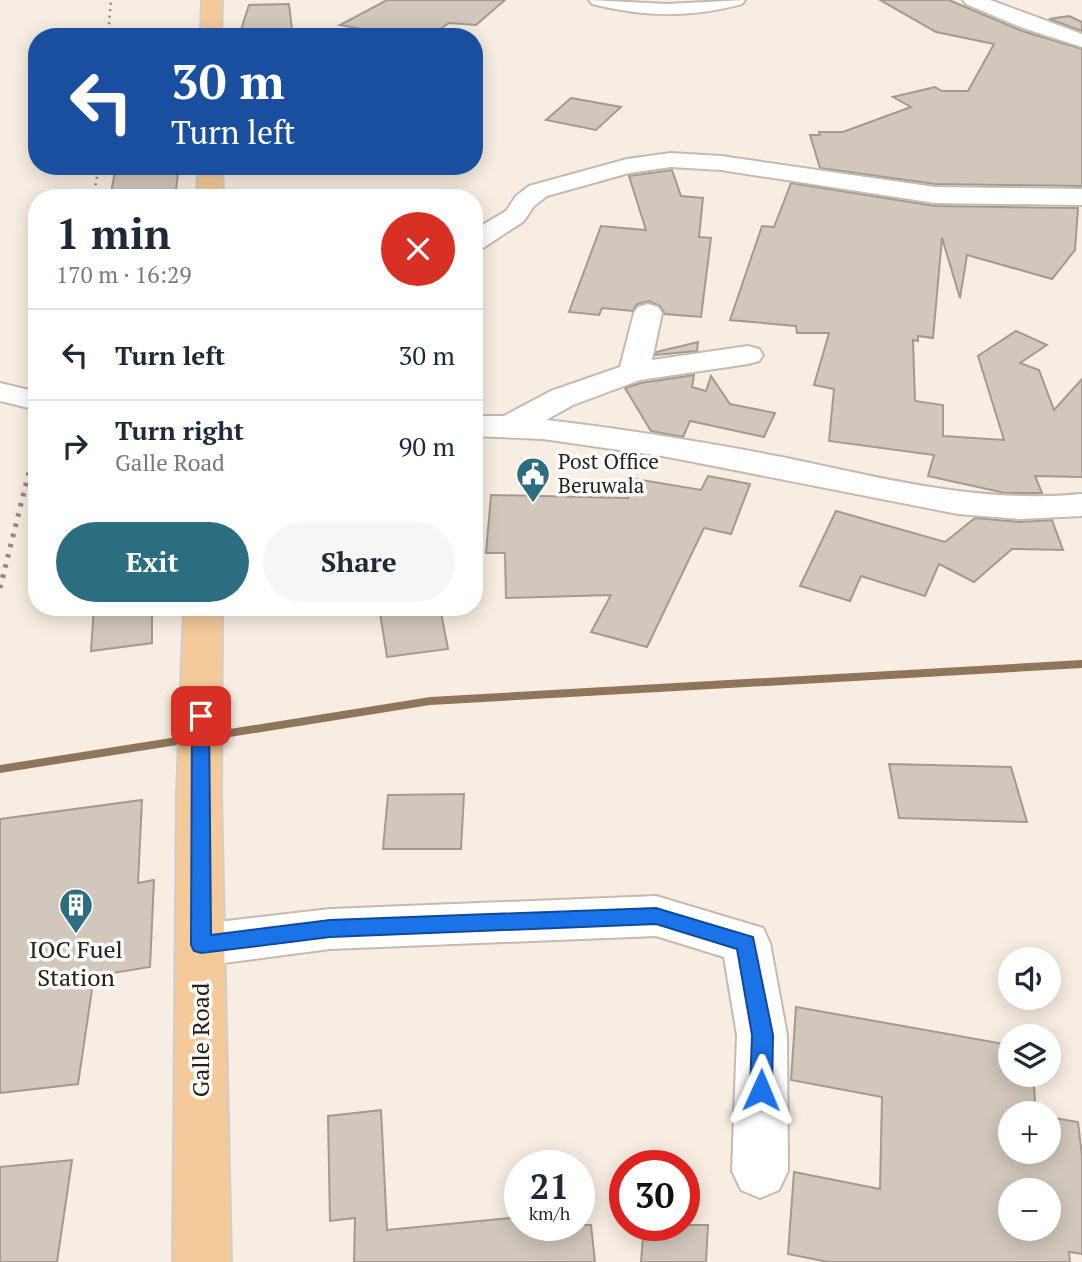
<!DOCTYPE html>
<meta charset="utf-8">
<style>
:root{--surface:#fff;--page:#f6f6f7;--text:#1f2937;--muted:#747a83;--line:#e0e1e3;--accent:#2c6e80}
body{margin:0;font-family:"PT Serif",serif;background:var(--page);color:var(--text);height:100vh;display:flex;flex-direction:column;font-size:26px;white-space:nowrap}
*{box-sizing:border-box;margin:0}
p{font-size:23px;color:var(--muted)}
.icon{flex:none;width:38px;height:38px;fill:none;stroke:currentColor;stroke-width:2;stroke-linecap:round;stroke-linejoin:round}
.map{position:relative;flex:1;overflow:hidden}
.drawer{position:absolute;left:28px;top:189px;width:455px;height:427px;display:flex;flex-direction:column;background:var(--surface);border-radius:28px;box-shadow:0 4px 18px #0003}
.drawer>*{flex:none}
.guide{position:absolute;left:28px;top:28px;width:455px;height:147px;border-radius:28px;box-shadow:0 4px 18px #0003;background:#1a4fa0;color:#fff;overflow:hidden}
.controls{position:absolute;left:998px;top:947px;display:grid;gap:14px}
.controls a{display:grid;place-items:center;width:63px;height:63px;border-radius:50%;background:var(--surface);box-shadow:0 4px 18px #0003;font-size:35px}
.speed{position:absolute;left:504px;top:1150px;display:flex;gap:14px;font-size:35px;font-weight:700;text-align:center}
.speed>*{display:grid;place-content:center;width:91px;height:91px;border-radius:50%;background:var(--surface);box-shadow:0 4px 18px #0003;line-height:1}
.speed small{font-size:18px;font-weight:400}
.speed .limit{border:10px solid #d22;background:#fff;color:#111}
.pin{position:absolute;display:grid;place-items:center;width:60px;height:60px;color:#fff;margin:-30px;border-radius:14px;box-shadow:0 4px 10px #0006}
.me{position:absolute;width:77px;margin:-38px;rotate:1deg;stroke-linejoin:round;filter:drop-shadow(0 0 5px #0008)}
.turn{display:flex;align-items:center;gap:24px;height:147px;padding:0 28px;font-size:32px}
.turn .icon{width:91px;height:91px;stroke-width:2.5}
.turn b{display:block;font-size:49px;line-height:60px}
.round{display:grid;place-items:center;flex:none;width:74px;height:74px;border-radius:37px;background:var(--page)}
.summary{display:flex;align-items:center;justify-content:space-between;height:119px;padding:0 28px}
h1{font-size:42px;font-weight:800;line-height:52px}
.cta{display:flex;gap:14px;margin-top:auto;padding:14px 28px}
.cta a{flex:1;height:80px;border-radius:42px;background:var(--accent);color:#fff;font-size:28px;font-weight:800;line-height:80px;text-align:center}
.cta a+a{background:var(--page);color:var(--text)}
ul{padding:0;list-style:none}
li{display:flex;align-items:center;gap:21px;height:91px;padding:0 28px;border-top:2px solid var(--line)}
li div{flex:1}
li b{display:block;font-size:26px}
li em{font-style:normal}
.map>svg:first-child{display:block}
</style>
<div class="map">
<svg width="1082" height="1262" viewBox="0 0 1082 1262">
<rect width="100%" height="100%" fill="#f7ede2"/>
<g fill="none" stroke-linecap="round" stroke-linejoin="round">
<g fill="#8f765a" fill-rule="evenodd">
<path d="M1082,660V668L430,705L211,740L207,739L206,736L207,733L211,732L430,697Z"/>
<path d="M190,735L194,736L195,739L194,742L190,743L0,773V765Z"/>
</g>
</g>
<g fill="#d1c7bc" stroke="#a39a90" stroke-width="2" fill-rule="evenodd">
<path d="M387,0H505L476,25L449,23L429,37H404L340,25Z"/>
<path d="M880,0H949L1022,31L1082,49V186L935,184L820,168L810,135H820L819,132H843L911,107L893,97L935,87L942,91H968L994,44L936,32Z"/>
<path d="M289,4L292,30L240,33L249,5Z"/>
<path d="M1069,16L1082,22V31L1049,19Z"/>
<path d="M571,98L621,107L596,130L546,120Z"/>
<path d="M116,166H179L175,197L110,198Z"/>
<path d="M672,170L681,196L703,198L699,237L711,238L701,317L665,314L660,306L649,301L637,304L633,311L602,308L599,315L569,312L601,226L646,230L629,176Z"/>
<path d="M791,183L935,206L1078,208L1075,250L1052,279L967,255L960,298L942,238L933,338L918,336V341L913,340L915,401L943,405V436L1004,440L978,356L1016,331L1047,345L1020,363L1039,370L1054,410L1082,379V477L1035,476L1042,493H1005L928,476L934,455L829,441L834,389L814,385L829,333H797L796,326L730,320L762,226L774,227Z"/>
<path d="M698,342L697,351L656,355V352Z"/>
<path d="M694,375L692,387L706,391L711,376L730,404L775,413L764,437L690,421L683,437L651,431L625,388L641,383Z"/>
<path d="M708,476L750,484L731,534L704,528L647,647L591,632L611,595L506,598L505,553H486L491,495L628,498L636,479L701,490Z"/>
<path d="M836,511L945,542L975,518L1020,522L1052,520L1063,550L1012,549L974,582L939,564L925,596L861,576L850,601L800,586Z"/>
<path d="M94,607H152V643L91,651Z"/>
<path d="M379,607H440L448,649L387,657Z"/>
<path d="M889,764L1011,767L1027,822L899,818Z"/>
<path d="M464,794L461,849H383L388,795Z"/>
<path d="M142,800L138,883L154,880L150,967L94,976L78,1084L0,1093V819Z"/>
<path d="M796,1007L1010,1045V1074H1033L1036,1113H1010V1152H1048V1117L1078,1122L1082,1156V1254L1069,1252L1070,1262H828L788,1254L794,1172L880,1189L882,1097L791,1080ZM1010,1190H1048V1228H1010Z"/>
<path d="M381,1110L387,1230L520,1217V1225H591L595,1262H354L355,1218L330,1221L328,1116Z"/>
<path d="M72,1160L57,1262H0V1167Z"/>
<path d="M644,1225H708L706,1262H641Z"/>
</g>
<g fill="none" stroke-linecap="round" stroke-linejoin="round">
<g stroke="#c4baaf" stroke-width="4">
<g id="minor">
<path d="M589,0L667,4L745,0L742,4C690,18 644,17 592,4Z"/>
<path d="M963,0H990L1082,34V47L1023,28L966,4Z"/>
<path d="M671,153L721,156L935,187L1082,189V205L935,203L721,170L671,167L629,173L547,196L534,206L524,221L483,248L474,250V230L506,211L516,196L529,186L627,159Z"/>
<path d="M648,304L658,307L662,313L652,360L748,346L759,349L763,355L759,361L748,364L640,380L573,405L546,420C625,429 704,442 782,457C882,478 979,504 1082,494V516L1020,519L958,514L668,457L543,439L474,436V416H504L551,391L620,367L634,313L638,307Z"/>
<path d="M0,383L37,392V410L0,401Z"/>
<path d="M656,896L763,928L770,943L787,1035L788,1171L779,1190L760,1198L741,1190L732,1171L737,1035L724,957L656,936L330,949L201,966L184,960L177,945L184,930L201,924L330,909Z"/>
</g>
</g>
<g stroke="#cfcecd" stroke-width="4">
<g id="highway">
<path d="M202,0H222L221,37H201Z"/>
<path d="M198,166H222L223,198H197Z"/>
<path d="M184,607H222L221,795L231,1262H173L177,795Z"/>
</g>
</g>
<use href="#minor" fill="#fff" fill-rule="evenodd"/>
<use href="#highway" fill="#f4ca9b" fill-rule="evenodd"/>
<g stroke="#918a82" stroke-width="2.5" stroke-dasharray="2 4.5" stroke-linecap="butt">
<path d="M108,37L111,0"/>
<path d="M93,198L99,166"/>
</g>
<path stroke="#918a82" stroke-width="4.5" stroke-dasharray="2.5 5" stroke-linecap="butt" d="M31,462L37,439"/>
<path stroke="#918a82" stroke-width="5" stroke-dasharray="3.5 7" stroke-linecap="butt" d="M0,588L32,460"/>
</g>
<path fill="#1a73e8" stroke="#114b97" stroke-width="2" d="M201,710L209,716L211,935L330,920L656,908L753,937L773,1035L772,1090L769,1097L761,1100L754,1097L750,1090L752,1035L737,949L656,924L330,937L201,953L194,951L191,945L192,716Z"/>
<defs>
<g id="civic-pin" transform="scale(1.75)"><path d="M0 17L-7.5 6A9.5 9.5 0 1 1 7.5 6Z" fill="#2c6e80" stroke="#fefcf9"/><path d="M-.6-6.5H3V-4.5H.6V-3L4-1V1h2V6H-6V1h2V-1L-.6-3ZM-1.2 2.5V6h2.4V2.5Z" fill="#fff"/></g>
<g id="building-pin" transform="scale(1.75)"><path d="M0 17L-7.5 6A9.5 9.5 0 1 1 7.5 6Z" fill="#2c6e80" stroke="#fefcf9"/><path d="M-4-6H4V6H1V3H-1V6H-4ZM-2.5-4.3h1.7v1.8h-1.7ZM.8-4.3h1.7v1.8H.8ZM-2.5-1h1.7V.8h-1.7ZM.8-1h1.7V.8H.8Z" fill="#fff"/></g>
</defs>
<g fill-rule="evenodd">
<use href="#civic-pin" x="533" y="474"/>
<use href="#building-pin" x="76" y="905"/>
</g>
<g text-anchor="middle" stroke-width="7" stroke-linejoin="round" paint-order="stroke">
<g font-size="21" fill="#25211d" stroke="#fefcf9" text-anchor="start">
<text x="558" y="469">Post Office<tspan x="558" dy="24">Beruwala</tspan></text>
</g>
<g font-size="24" fill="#25211d" stroke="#fefcf9">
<text x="76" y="958">IOC Fuel<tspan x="76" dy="28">Station</tspan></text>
</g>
<g font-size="24" fill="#25211d" stroke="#fefcf9">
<text transform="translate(201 1040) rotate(-90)" y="8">Galle Road</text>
</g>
</g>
</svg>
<div class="controls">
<a><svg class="icon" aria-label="sound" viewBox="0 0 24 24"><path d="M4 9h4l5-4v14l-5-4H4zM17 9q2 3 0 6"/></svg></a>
<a><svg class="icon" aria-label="layers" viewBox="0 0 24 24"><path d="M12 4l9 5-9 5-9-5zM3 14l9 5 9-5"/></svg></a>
<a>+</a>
<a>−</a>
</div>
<div class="speed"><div>21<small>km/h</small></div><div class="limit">30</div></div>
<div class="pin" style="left:201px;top:716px;background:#d93025"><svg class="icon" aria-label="arrive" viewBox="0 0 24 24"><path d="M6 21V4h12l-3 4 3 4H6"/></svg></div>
<svg class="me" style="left:761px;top:1090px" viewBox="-20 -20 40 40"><path d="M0-17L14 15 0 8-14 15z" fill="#1a73e8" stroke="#fff" stroke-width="4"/></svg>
<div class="guide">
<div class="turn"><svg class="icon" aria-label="left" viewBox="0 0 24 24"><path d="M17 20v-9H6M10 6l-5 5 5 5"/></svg><div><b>30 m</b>Turn left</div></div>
</div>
<section class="drawer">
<div class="summary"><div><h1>1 min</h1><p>170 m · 16:29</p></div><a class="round" style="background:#d93025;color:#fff"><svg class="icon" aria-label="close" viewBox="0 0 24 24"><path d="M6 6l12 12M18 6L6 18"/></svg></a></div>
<ul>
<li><svg class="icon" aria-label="left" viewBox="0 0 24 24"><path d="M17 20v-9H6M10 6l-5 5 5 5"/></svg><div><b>Turn left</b></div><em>30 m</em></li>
<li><svg class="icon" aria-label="right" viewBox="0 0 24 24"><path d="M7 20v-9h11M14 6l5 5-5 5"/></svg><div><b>Turn right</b><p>Galle Road</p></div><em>90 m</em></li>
</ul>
<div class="cta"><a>Exit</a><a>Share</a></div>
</section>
</div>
